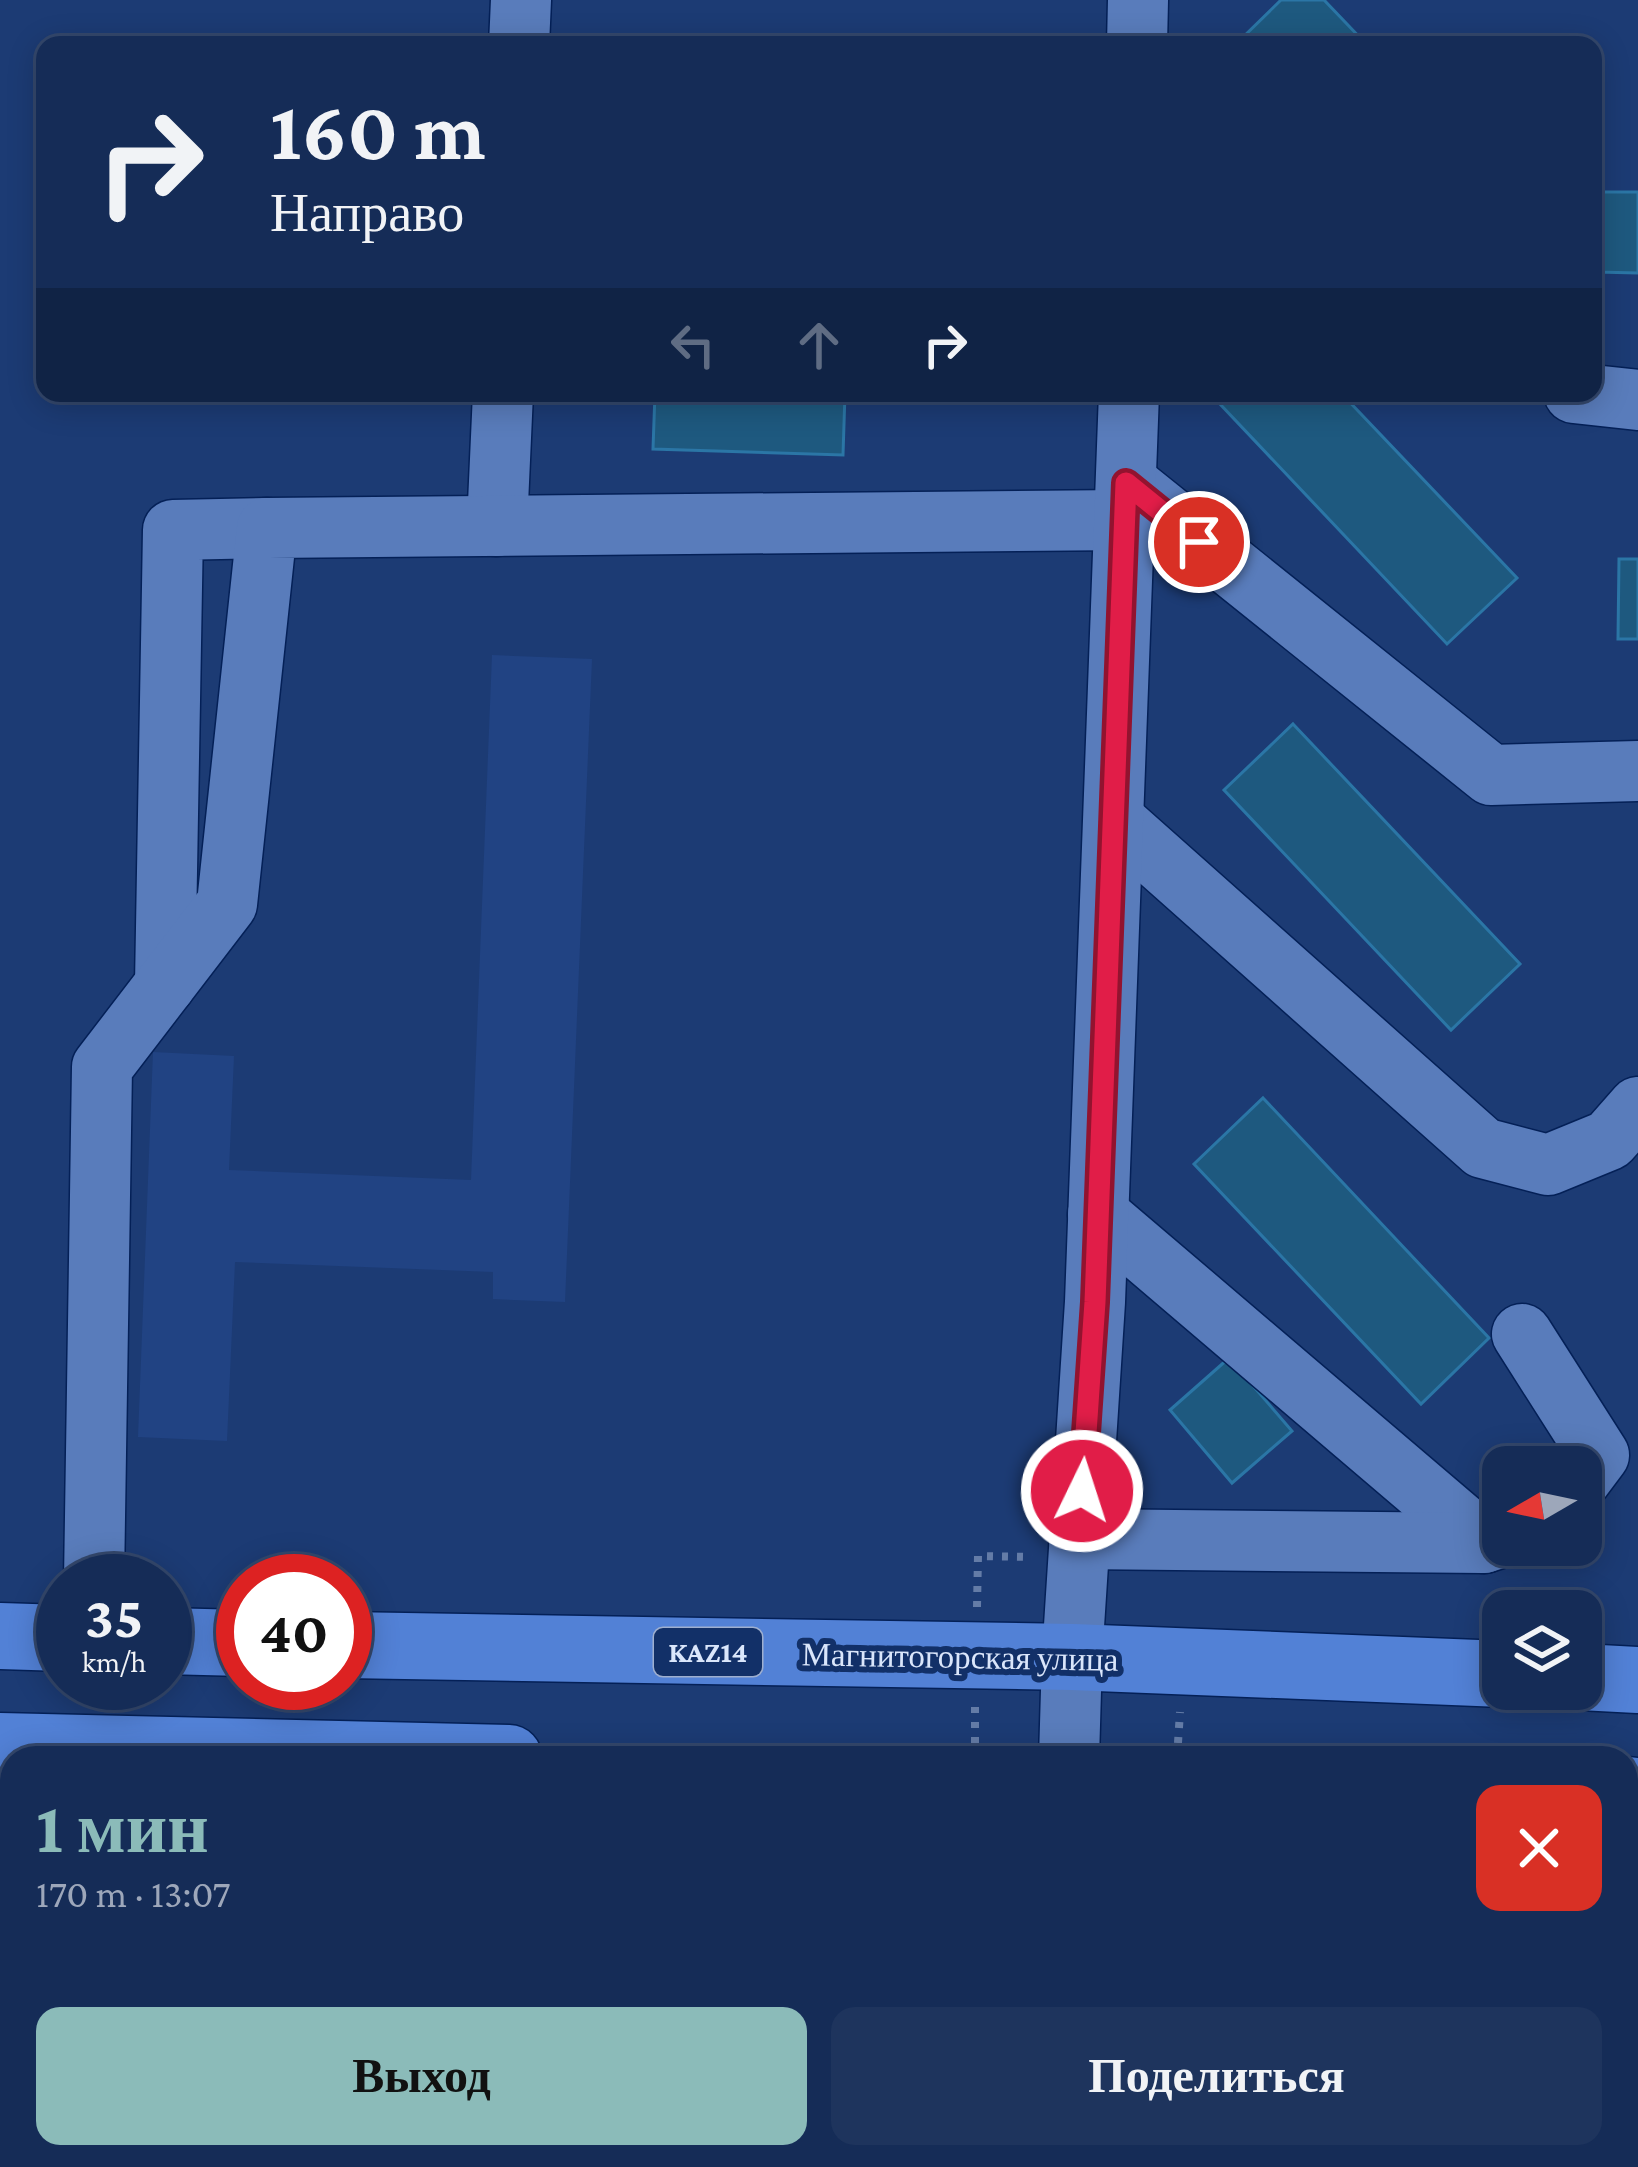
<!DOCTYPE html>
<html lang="ru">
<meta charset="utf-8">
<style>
:root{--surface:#152c57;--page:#1e345d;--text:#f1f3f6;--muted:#9da7ba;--line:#34486d;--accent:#8bbbb9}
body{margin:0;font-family:"Crimson Pro",serif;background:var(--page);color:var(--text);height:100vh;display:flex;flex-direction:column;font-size:45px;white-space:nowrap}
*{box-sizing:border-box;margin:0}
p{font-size:39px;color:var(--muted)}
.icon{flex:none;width:66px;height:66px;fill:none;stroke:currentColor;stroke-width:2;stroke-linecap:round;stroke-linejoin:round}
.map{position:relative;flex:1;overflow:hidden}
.sheet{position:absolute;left:0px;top:1746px;width:1638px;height:423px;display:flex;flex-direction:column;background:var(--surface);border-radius:36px 36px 0 0;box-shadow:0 6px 30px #0003,0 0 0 3px var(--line)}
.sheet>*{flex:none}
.hud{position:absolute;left:36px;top:36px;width:1566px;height:366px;border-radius:24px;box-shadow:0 6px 30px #0003,0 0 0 3px var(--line);background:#152c57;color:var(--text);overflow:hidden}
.needle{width:78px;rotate:261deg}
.tools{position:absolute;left:1482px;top:1446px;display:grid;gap:24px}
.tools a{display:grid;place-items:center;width:120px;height:120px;border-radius:24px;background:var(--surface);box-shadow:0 6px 30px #0003,0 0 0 3px var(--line);font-size:60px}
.speed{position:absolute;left:36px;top:1554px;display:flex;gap:24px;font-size:60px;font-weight:700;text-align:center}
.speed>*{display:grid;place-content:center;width:156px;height:156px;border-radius:50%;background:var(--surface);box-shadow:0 6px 30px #0003,0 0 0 3px var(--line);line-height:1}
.speed small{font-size:30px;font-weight:400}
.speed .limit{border:18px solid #d22;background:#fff;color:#111}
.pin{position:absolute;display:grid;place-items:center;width:102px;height:102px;color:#fff;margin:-51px;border:6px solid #fff;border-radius:50%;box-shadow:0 3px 12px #0007}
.me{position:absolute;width:132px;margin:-66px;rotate:4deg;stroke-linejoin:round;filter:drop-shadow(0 0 9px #0008)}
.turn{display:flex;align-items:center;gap:42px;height:252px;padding:0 36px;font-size:54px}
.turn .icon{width:156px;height:156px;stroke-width:2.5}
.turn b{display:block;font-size:84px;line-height:102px}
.lanes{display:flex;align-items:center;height:114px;padding:0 36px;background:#0003;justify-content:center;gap:60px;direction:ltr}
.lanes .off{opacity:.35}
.round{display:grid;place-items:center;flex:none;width:126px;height:126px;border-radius:24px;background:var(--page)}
.headline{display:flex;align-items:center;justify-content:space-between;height:204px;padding:0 36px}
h1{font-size:72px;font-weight:700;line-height:90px;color:var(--accent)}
.cta{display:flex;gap:24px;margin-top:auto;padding:24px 36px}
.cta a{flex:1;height:138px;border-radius:24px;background:var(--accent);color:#111;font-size:48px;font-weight:700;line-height:138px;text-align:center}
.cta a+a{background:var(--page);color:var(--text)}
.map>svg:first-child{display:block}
</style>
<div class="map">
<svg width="1638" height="2167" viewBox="0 0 1638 2167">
<rect width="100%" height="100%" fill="#1c3b74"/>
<path fill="#214383" d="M492,655L592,659L565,1302L493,1299V1272L235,1262L227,1441L138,1437L153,1052L234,1056L229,1170L471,1180Z"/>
<g fill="#1e597f" stroke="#2b76a6" stroke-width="3">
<path d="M1281,0H1324L1367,45H1235Z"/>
<path d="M1598,192H1638V273L1597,272Z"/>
<path d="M655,393H845L843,455L653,449Z"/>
<path d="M1232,393H1341L1517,578L1447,644L1220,404Z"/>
<path d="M1619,559H1638V639H1618Z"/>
<path d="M1293,724L1520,964L1451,1030L1224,790Z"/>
<path d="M1263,1098L1489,1338L1421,1404L1194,1164Z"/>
<path d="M1229,1358L1292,1431L1232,1483L1170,1410Z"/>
</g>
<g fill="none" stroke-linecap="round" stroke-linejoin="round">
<g stroke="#042057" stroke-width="63">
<g id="minor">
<path d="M519,45L521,0"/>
<path d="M1137,45L1138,0"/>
<path d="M1574,393L1638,400"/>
<path d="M1127,483L1491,775L1638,771"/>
<path d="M497,526L503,393"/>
<path d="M1114,820L1483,1148L1548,1165L1609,1140L1638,1107"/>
<path d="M165,985L173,530L267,528"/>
<path d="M1098,1214L1484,1543L1503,1537"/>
<path d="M1522,1334L1599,1455L1581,1479"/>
<path d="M1079,1539L1484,1543"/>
<path d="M94,1581L102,1067L227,904L267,528L1125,520"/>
<path d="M1069,1758L1072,1657L1095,1302L1129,393"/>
<path d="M1626,2124L1638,2125"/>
<path d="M742,2157L957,2167"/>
<path d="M1070,2157V2167"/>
</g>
</g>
<g stroke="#042057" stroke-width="69">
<g id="major">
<path d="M0,1636L63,1638"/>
<path d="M165,1641L243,1643"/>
<path d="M345,1645L1072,1657L1503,1674"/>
<path d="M1581,1677L1638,1680"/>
<path d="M0,1746L509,1758"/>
<path d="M1626,1790L1638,1791"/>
</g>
</g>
<g stroke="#647ca7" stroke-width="8" stroke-dasharray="6 9" stroke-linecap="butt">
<path d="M977,1607L978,1556L1032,1557"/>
<path d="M975,1758V1706"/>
<path d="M1177,1758L1180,1712"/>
<path d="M0,1917L12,1918"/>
<path d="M1626,1955L1638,1968"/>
<path d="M1626,1991L1638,1992"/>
</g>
<use href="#minor" stroke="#597cbb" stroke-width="60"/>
<use href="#major" stroke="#5281d6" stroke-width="66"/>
</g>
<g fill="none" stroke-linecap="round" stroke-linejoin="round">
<g stroke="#92132f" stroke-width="30">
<path id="route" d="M1082,1491L1095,1302L1126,483L1199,542"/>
</g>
<use href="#route" stroke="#e11d48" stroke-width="21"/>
</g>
<g text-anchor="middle" stroke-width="12" stroke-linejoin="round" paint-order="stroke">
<rect fill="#123068" stroke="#9eafcf" stroke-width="3" x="654" y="1628" width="108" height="48" rx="9"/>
<g font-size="30" font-weight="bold" fill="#dae6fb">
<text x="708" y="1662">KAZ14</text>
</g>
<g font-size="33" fill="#dae6fb" stroke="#123068">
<text transform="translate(960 1656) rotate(1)" y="12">Магнитогорская улица</text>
</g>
</g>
</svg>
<div class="tools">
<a><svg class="needle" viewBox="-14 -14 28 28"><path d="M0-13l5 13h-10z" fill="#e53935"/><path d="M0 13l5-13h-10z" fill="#9da7ba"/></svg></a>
<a><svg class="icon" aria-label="layers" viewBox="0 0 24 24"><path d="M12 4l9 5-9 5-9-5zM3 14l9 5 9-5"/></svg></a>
</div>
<div class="speed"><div>35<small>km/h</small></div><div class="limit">40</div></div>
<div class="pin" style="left:1199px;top:542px;background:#d93025"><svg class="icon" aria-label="arrive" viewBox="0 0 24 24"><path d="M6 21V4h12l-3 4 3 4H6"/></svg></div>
<svg class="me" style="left:1082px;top:1491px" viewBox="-20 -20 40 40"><circle r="17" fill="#e11d48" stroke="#fff" stroke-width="3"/><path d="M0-11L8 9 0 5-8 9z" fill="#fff"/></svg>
<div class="hud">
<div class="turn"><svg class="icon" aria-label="right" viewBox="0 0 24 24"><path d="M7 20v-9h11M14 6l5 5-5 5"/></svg><div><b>160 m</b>Направо</div></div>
<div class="lanes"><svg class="icon off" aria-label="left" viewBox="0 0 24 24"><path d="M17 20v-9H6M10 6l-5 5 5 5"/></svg><svg class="icon off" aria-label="ahead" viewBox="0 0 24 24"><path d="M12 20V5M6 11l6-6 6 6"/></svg><svg class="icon" aria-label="right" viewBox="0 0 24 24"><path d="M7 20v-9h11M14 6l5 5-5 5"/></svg></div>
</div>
<section class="sheet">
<div class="headline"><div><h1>1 мин</h1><p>170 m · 13:07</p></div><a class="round" style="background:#d93025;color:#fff"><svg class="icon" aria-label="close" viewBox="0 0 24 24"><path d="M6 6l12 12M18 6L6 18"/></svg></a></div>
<div class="cta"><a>Выход</a><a>Поделиться</a></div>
</section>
</div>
